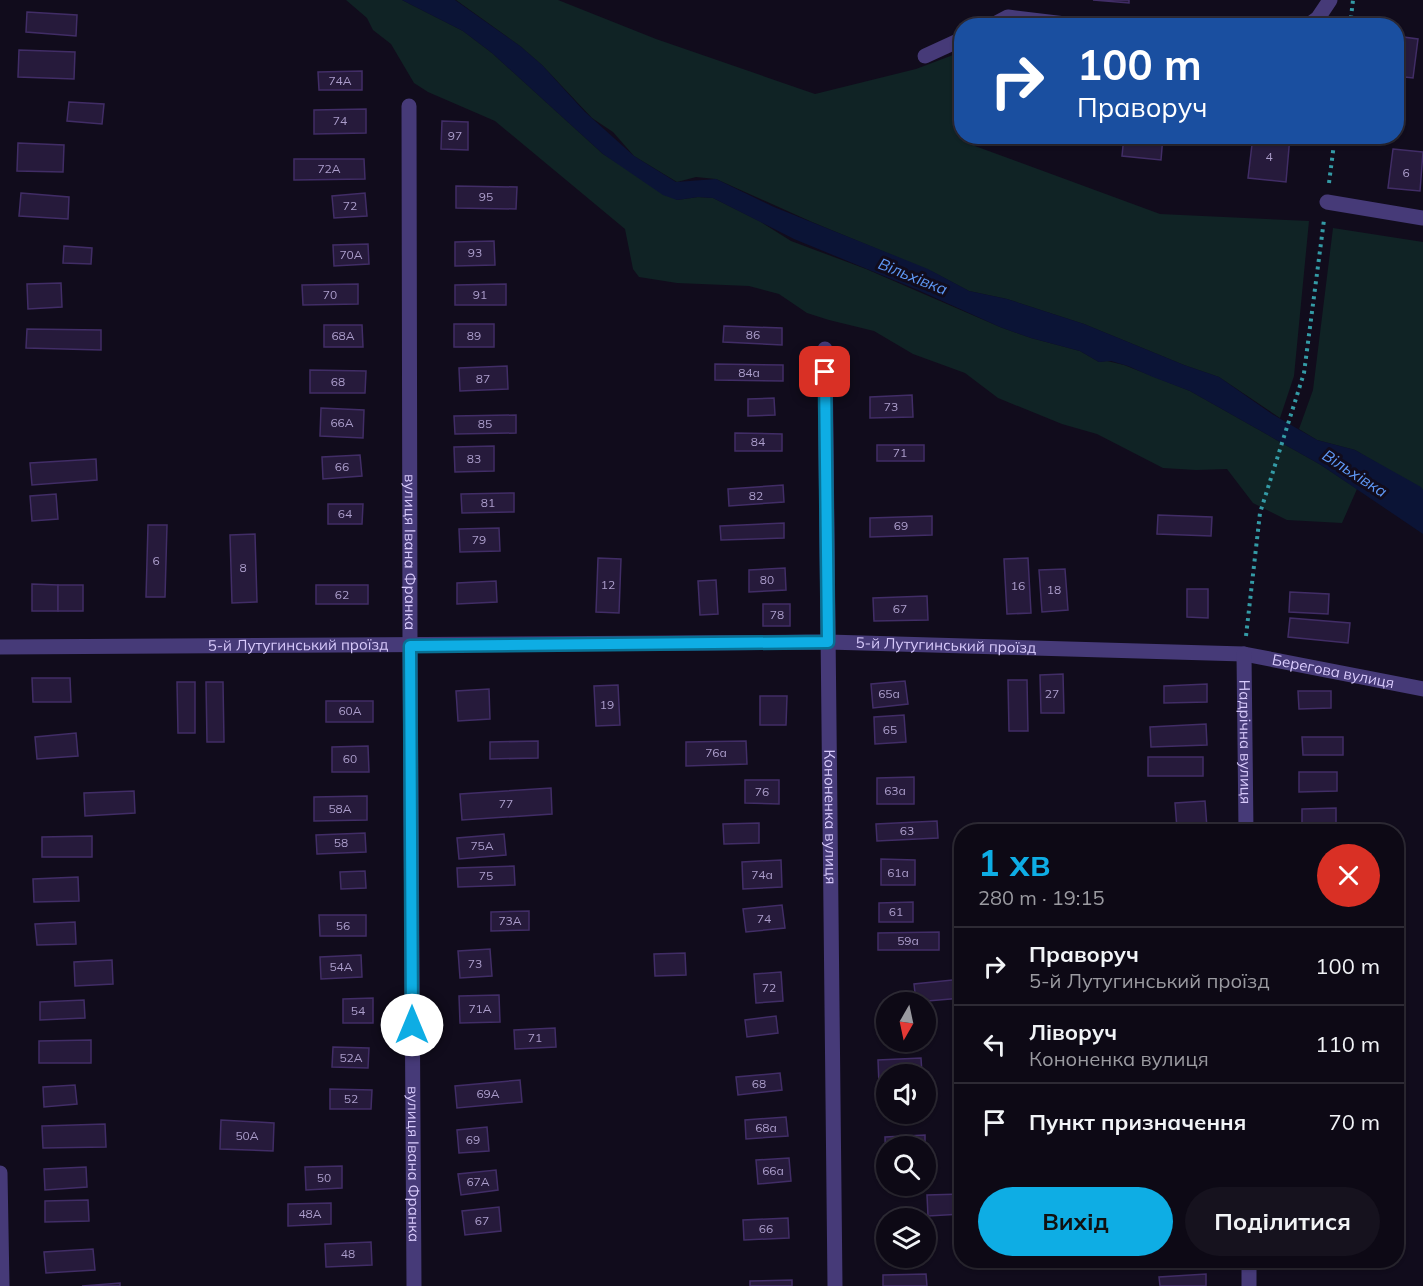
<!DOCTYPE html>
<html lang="uk">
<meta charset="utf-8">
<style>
:root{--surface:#0d0915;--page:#16121e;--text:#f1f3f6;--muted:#9a9aa0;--line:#2d2a34;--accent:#0eade4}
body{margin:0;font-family:Mulish,sans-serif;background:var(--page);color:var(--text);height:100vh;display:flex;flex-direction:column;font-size:22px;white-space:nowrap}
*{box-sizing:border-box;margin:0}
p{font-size:20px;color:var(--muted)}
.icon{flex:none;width:33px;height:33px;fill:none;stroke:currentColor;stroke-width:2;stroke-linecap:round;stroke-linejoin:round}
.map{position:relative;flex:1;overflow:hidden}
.sheet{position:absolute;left:954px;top:824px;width:450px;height:444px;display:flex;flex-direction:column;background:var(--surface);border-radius:24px;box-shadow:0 2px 4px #0004,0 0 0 2px var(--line)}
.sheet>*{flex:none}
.guide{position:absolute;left:954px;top:18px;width:450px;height:126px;border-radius:24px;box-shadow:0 2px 4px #0004,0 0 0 2px var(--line);background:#1a4fa0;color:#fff;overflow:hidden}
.needle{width:39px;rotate:189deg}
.controls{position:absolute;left:876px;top:992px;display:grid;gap:12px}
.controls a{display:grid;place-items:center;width:60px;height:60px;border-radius:50%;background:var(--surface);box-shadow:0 2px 4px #0004,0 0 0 2px var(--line);font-size:30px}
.pin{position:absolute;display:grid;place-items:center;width:51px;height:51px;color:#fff;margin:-26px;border-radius:12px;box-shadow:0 3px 9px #0006}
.me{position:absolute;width:66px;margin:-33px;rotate:0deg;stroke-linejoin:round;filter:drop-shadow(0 0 4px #0008)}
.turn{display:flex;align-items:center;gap:21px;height:126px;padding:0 24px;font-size:27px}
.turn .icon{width:78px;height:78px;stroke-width:2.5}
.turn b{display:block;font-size:42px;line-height:51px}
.round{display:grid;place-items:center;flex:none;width:63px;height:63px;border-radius:32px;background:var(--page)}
.head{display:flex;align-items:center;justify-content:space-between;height:102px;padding:0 24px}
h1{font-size:36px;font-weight:700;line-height:45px;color:var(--accent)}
.button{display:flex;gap:12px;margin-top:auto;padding:12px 24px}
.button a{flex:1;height:69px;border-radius:36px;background:var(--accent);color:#111;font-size:24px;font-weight:700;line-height:69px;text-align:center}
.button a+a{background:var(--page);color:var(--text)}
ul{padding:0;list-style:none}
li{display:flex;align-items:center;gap:18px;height:78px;padding:0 24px;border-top:2px solid var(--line)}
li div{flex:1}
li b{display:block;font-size:22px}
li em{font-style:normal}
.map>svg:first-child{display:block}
</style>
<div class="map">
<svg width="1423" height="1286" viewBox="0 0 1423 1286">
<rect width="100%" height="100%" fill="#110c1c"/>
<g fill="#102325">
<path d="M346,0H402L463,31L492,53L603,154L677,200L698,197L713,198L761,222L791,241L866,269L1000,327L1031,338L1080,351L1099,362L1107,361L1124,365L1190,391L1321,465L1357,489L1342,523L1287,520L1253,503L1227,469L1196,470L1163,468L1097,434L1062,424L998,398L965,373L913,354L874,331L829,320L807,313L779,294L749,286L677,283L639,277L633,269L625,229L495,121L428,92L414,83L391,44L373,30L367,18Z"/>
<path d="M456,0H558L656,39L815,94L916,69L961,52L962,136L978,137L975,146L1160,214L1309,221L1294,376L1280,418L1219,377L1184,365L1084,324L1007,299L969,291L933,272L812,222L716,179L696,177L677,182L634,156L613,132L592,118L542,65L520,46Z"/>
<path d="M1333,228L1423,242V490L1355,450L1317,440L1299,429L1313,390Z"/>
</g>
<path fill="#0b1436" d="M402,0H455L520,46L542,65L585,112L634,156L676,182L716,179L774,207L928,269L969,291L1007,299L1084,324L1184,365L1219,377L1272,414L1317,440L1355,450L1421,487L1423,490V534L1321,465L1190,391L1153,377L1128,366L1111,361L1099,362L1080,351L1031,338L1000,327L918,290L794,239L713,198L698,197L677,200L663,195L603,154L492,53L463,31Z"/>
<g fill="#261a3b" stroke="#412d66" stroke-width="1.5">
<path d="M1093,0H1129V3Z"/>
<path d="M27,12L77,15L76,36L26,32Z"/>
<path d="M1396,36L1418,39L1413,78L1396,76Z"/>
<path d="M19,50L75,52L74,79L18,77Z"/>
<path d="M362,71V90H319L318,72Z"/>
<path d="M69,102L104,104L102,124L67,121Z"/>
<path d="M366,109V133L314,134V110Z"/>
<path d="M442,121L468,122V150L441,149Z"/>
<path d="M1124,136H1163L1161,160L1122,156Z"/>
<path d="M1253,136H1290L1286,182L1248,178Z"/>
<path d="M18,143L64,145L63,172L17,171Z"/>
<path d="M1393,149L1423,152L1420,191L1388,188Z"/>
<path d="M294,159H364L365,179L294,180Z"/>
<path d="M456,186L517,187L516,209L456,208Z"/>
<path d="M21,193L69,197L68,219L19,216Z"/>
<path d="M365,193L367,216L334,218L332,196Z"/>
<path d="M494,241L495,265L455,266V242Z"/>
<path d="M368,244L369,264L334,266L333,245Z"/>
<path d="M64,246L92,248L91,264L63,263Z"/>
<path d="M61,283L62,307L28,309L27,284Z"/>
<path d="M358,284V304L303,305L302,285Z"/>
<path d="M506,284V305H455V285Z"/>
<rect x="454" y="324" width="40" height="23"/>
<path d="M324,325H362L363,347H324Z"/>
<path d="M724,326L782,328V345L723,342Z"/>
<path d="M27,329L101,330V350L26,348Z"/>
<path d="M715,364L783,365V381L715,380Z"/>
<path d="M507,366L508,389L460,391L459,368Z"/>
<path d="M310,370L366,371L365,393H310Z"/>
<path d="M912,395L913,417L870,418V397Z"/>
<path d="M774,398L775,415L748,416V399Z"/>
<path d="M321,408L364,410L363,438L320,436Z"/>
<path d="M516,415V433L455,434L454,416Z"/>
<path d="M735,433L782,434V451H735Z"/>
<rect x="877" y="445" width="47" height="16"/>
<path d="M494,446V471L455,472L454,447Z"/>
<path d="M360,455L362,476L323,479L322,457Z"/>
<path d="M96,459L97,480L32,485L30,463Z"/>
<path d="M783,485L784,502L729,506L728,489Z"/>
<path d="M514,493V512L462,513L461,494Z"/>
<path d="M56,494L58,519L32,521L30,496Z"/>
<path d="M328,504H363L362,524H328Z"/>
<path d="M1158,515L1212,517L1211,536L1157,534Z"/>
<path d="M932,516V535L870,537V518Z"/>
<path d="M784,523V538L721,540L720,526Z"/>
<path d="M148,525H167L165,597H146Z"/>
<path d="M499,528L500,551L460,552L459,529Z"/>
<path d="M255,534L257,602L232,603L230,535Z"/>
<path d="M598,558L621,559L619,613L596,612Z"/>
<path d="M1028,558L1031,613L1007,614L1004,559Z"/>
<path d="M785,568L786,590L749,592V570Z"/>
<path d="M1065,569L1068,610L1042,612L1039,570Z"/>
<path d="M716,580L718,614L700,615L698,581Z"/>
<path d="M496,581L497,602L457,604V583Z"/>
<path d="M32,584L58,585V611H32Z"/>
<rect x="58" y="585" width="25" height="26"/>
<rect x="316" y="585" width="52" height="19"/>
<path d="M1187,589H1208V618L1187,617Z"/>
<path d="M1290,592L1329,594L1328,614L1289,612Z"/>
<path d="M927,596L928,620L874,621L873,598Z"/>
<rect x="763" y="604" width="27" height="22"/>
<path d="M1290,618L1350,623L1348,643L1288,637Z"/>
<path d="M1063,674L1064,713H1041L1040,675Z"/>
<path d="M32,678H70L71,702H33Z"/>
<path d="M1008,680H1027L1028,731H1009Z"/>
<path d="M905,681L908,704L873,708L871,684Z"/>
<path d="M177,682H195V733H178Z"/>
<path d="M206,682H223L224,742H207Z"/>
<path d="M1207,684V702L1164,703V686Z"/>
<path d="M618,685L620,725L596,726L594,686Z"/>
<path d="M489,689L490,719L458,721L456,691Z"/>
<path d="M1298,691H1331V708L1299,709Z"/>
<path d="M760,696H787L786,725H760Z"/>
<rect x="326" y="701" width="47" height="21"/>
<path d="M904,715L906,742L875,744L874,717Z"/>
<path d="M1206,724L1207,745L1151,747L1150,727Z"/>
<path d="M76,733L78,756L37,759L35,737Z"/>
<path d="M1302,737H1343V755H1303Z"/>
<path d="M538,741V758L490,759V742Z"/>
<path d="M746,741L747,764L686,766V742Z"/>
<path d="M368,746L369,772H332V747Z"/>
<rect x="1148" y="757" width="55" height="19"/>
<path d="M1299,772H1337V791L1299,792Z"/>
<path d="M914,777V804H877V778Z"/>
<path d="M745,780H779V804L745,803Z"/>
<path d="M551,788L552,814L462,820L460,794Z"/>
<path d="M134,791L135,813L85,816L84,793Z"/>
<path d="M367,796V820L314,821V797Z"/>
<path d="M1205,801L1207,828L1177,829L1175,803Z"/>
<path d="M1336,808V831H1302V809Z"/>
<path d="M937,821L938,838L877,841L876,824Z"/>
<path d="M759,823V843L724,844L723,824Z"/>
<path d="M365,833L366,852L317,854L316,835Z"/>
<path d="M504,834L506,855L459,859L457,838Z"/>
<path d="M92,836V857H42V837Z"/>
<path d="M881,859L915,860V885H881Z"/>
<path d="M781,860L782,887L743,889L742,862Z"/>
<path d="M514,866L515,885L458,887L457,868Z"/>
<path d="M365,871L366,888L341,889L340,872Z"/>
<path d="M78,877L79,901L34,902L33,879Z"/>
<path d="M913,902V922H879V903Z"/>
<path d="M782,905L785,928L746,932L743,909Z"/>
<path d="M529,911V930L491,931V912Z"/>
<path d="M319,915H366V936H320Z"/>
<path d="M75,922L76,944L37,945L35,924Z"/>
<path d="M939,932V950H878V933Z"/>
<path d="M490,949L492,976L460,978L458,951Z"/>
<path d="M685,953L686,975L655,976L654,954Z"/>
<path d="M361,955L362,977L321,979L320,957Z"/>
<path d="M112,960L113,984L75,986L74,962Z"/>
<path d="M781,972L783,1001L756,1003L754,974Z"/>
<path d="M962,979V998L916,1002L914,984Z"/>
<path d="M499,995L500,1022L460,1023L459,996Z"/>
<path d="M373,998V1023H343V999Z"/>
<path d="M84,1000L85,1018L40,1020V1002Z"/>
<path d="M886,1012V1030H881L880,1013Z"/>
<path d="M776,1016L778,1033L747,1037L745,1020Z"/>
<path d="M555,1028L556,1047L515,1049L514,1030Z"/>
<path d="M91,1040V1063H39V1041Z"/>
<path d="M333,1047L369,1048L368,1068L332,1067Z"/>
<path d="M921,1058L922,1074H886V1084H879L878,1060Z"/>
<path d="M780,1073L782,1090L738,1095L736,1077Z"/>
<path d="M520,1080L522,1102L457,1108L455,1086Z"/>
<path d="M75,1085L77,1104L44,1107L43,1087Z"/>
<path d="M330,1089L372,1090L371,1109H330Z"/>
<path d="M786,1117L788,1136L746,1139L745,1120Z"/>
<path d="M221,1120L274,1123L273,1151L220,1149Z"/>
<path d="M105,1124L106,1147L43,1148L42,1126Z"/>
<path d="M487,1127L489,1151L459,1153L457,1130Z"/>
<path d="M925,1135V1146H886V1166L885,1137Z"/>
<path d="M789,1158L791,1181L758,1184L756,1160Z"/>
<path d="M342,1166V1188L306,1190L305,1167Z"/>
<path d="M86,1167L87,1187L45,1190L44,1169Z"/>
<path d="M496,1170L498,1190L461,1195L458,1174Z"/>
<path d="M962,1194V1214L928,1216L927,1195Z"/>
<path d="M88,1200L89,1221L45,1222V1201Z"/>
<path d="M331,1203V1224L288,1226V1204Z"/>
<path d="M499,1207L501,1231L465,1235L462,1211Z"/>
<path d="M788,1218L789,1238L744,1240L743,1220Z"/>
<path d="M371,1242L372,1265L326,1267L325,1244Z"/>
<path d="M93,1249L95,1270L46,1273L44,1252Z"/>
<path d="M926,1274L927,1286H883V1275Z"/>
<path d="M1206,1274V1286H1160L1159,1277Z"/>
<path d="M792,1280V1286H750V1281Z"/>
<path d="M120,1283V1286H82Z"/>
</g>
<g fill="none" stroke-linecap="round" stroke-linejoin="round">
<g stroke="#349ba6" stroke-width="4" stroke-dasharray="3 4.5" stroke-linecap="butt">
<path d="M1350,26L1353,0"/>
<path d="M1329,183L1335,136"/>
<path d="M1246,636L1260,513L1304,373L1324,220"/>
</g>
<g stroke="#463a78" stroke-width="15">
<path d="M991,26L1008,17L1082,26"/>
<path d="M1307,26L1318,18L1330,0"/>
<path d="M925,56L962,39"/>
<path id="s1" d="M409,106L410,646L414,1286"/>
<path d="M1327,202L1423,218"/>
<path id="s2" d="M825,349L835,1286"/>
<path id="s3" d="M0,647L828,642L1244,654L1423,689"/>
<path id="s4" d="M1244,654L1246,831"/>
<path d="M0,1173L2,1286"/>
<path d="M1249,1260V1286"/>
</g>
</g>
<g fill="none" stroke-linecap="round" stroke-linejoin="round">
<g stroke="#097094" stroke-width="15">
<path id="route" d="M412,1025L410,646L828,642L825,372"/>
</g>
<use href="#route" stroke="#0eade4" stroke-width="10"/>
</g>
<g text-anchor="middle" stroke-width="6" stroke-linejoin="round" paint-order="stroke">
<g font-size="12" fill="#ac9ecc">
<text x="340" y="85">74А</text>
<text x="340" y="125">74</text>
<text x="455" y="140">97</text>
<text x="1269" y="161">4</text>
<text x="329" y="173">72А</text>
<text x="1406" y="177">6</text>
<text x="486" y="201">95</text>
<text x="350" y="210">72</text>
<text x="475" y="257">93</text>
<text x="351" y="259">70А</text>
<text x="330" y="299">70</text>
<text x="480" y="299">91</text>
<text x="753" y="339">86</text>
<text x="343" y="340">68А</text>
<text x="474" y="340">89</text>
<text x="749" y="377">84а</text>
<text x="483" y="383">87</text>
<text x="338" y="386">68</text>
<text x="891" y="411">73</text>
<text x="342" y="427">66А</text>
<text x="485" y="428">85</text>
<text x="758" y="446">84</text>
<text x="900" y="457">71</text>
<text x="474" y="463">83</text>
<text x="342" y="471">66</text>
<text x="756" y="500">82</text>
<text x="488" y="507">81</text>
<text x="345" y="518">64</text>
<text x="901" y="530">69</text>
<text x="479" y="544">79</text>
<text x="156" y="565">6</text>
<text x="243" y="572">8</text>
<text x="767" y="584">80</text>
<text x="608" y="589">12</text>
<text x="1018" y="590">16</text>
<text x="1054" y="594">18</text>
<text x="342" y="599">62</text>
<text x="900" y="613">67</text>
<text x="777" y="619">78</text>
<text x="889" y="698">65а</text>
<text x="1052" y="698">27</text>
<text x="607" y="709">19</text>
<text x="350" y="715">60А</text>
<text x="890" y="734">65</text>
<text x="716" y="757">76а</text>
<text x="350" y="763">60</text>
<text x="895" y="795">63а</text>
<text x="762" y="796">76</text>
<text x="506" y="808">77</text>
<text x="340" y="813">58А</text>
<text x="907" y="835">63</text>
<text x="341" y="847">58</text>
<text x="482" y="850">75А</text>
<text x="898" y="877">61а</text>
<text x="762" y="879">74а</text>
<text x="486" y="880">75</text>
<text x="896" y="916">61</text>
<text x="764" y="923">74</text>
<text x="510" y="925">73А</text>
<text x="343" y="930">56</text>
<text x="908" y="945">59а</text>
<text x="475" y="968">73</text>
<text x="341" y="971">54А</text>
<text x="769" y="992">72</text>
<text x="480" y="1013">71А</text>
<text x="358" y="1015">54</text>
<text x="535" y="1042">71</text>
<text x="351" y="1062">52А</text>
<text x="759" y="1088">68</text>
<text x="488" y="1098">69А</text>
<text x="351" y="1103">52</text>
<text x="766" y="1132">68а</text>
<text x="247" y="1140">50А</text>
<text x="473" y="1144">69</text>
<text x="773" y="1175">66а</text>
<text x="324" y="1182">50</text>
<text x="478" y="1186">67А</text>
<text x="310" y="1218">48А</text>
<text x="482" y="1225">67</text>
<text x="766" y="1233">66</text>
<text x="348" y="1258">48</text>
</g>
<g font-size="15" fill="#d8cafc" stroke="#110c1c">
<text dy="5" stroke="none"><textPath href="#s1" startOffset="446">вулиця Івана Франка</textPath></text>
<text dy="5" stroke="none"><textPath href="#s3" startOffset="298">5-й Лутугинський проїзд</textPath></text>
<text dy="5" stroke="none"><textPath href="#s3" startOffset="946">5-й Лутугинський проїзд</textPath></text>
<text dy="5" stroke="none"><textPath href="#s3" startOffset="1335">Берегова вулиця</textPath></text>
<text dy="5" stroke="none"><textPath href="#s4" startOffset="88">Надрічна вулиця</textPath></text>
<text dy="5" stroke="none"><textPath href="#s2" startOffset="468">Кононенка вулиця</textPath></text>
<text dy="5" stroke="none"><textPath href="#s1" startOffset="1058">вулиця Івана Франка</textPath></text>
</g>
<g font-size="16" font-style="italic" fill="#5f98f5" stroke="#110c1c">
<text transform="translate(913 276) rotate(22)" y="6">Вільхівка</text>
<text transform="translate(1355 473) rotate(33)" y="6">Вільхівка</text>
</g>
</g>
</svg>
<div class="controls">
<a><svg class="needle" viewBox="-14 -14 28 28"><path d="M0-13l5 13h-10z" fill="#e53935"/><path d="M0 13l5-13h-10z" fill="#9a9aa0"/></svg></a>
<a><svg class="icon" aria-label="sound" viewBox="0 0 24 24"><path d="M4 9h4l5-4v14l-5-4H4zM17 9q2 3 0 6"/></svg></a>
<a><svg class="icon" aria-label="search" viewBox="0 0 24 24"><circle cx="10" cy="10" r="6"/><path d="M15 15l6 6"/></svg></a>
<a><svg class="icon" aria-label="layers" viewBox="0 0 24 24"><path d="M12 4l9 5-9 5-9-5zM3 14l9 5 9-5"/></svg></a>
</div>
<div class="pin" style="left:825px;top:372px;background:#d93025"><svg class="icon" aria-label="arrive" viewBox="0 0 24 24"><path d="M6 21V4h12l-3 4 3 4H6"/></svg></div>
<svg class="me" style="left:412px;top:1025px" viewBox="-20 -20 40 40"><circle r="19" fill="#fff"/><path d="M0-13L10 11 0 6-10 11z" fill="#0eade4"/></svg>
<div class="guide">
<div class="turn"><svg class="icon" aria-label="right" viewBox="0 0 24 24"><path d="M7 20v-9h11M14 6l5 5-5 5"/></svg><div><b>100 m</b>Праворуч</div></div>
</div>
<section class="sheet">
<div class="head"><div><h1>1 хв</h1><p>280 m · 19:15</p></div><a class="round" style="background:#d93025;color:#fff"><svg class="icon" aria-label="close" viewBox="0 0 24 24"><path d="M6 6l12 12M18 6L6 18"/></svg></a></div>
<ul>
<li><svg class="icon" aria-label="right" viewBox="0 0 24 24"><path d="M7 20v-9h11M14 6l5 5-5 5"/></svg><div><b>Праворуч</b><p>5-й Лутугинський проїзд</p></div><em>100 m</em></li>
<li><svg class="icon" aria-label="left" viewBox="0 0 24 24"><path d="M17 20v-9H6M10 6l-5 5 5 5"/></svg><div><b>Ліворуч</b><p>Кононенка вулиця</p></div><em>110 m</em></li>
<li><svg class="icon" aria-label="arrive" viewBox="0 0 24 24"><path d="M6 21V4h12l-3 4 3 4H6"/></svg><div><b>Пункт призначення</b></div><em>70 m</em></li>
</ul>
<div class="button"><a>Вихід</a><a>Поділитися</a></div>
</section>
</div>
